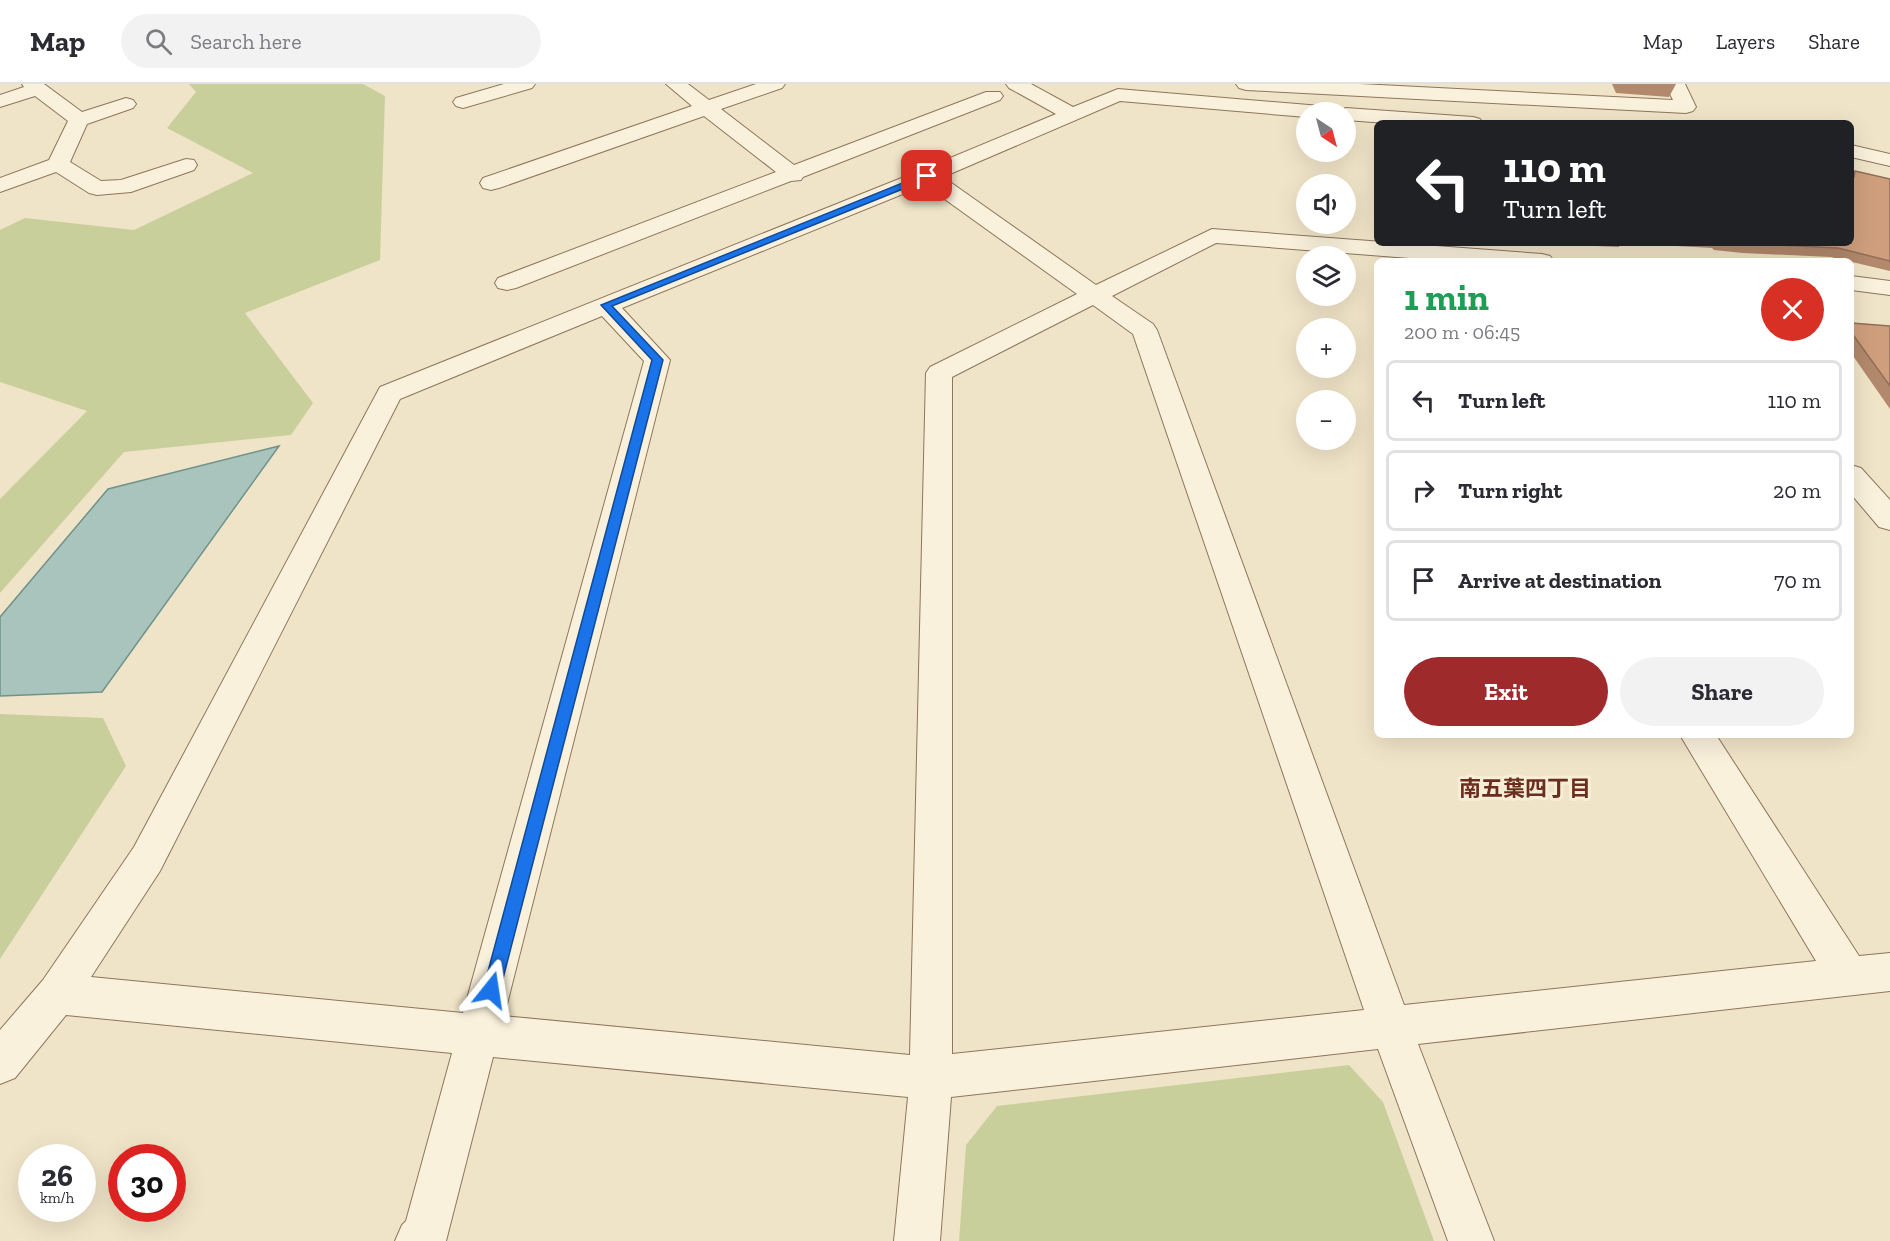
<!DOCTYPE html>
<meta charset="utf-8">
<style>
:root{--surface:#fff;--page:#f2f2f3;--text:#2b2b33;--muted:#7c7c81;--line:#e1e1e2;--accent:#9e2a2b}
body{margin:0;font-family:"Zilla Slab","Noto Sans JP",serif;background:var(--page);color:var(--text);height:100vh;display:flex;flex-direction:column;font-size:22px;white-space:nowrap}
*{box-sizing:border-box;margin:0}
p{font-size:20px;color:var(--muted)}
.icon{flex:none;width:33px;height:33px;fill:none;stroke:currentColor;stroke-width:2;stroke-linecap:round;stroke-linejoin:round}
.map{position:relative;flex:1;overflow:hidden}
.side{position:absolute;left:1374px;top:174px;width:480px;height:480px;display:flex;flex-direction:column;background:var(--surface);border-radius:9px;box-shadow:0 6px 24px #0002}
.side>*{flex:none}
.guide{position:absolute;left:1374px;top:36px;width:480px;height:126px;border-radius:9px;box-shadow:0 6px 24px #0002;background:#202124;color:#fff;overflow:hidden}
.needle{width:39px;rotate:144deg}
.controls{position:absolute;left:1296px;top:18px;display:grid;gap:12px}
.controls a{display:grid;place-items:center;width:60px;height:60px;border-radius:50%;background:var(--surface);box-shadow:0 6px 24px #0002;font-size:30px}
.speed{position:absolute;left:18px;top:1060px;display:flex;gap:12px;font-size:30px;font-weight:700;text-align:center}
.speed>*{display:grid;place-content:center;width:78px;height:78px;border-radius:50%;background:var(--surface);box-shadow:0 6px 24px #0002;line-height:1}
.speed small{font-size:15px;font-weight:400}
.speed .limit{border:9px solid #d22;background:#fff;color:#111}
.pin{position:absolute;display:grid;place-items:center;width:51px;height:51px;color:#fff;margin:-26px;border-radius:12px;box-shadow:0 3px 9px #0006}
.me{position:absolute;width:66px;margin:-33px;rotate:15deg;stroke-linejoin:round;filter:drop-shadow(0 0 4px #0008)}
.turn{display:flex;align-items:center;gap:21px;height:126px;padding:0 30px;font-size:27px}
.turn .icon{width:78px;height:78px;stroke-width:2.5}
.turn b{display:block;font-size:42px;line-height:51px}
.round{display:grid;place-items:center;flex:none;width:63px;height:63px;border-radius:32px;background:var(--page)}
.head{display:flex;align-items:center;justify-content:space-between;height:102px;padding:0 30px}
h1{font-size:36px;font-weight:700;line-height:45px;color:#1e9e55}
.action{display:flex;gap:12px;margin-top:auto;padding:12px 30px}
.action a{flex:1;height:69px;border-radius:36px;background:var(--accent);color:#fff;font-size:24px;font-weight:700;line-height:69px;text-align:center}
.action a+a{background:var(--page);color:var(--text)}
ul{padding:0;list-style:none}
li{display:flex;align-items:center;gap:18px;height:81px;margin:0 12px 9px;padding:0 18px;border:3px solid var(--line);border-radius:9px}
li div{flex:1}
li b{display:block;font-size:22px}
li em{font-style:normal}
header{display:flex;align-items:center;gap:36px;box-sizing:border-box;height:84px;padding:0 30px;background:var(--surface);border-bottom:2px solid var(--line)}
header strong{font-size:28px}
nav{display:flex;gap:33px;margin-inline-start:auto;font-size:21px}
.search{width:420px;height:54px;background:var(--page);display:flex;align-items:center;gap:15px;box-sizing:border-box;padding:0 21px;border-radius:33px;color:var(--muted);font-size:22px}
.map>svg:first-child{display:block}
</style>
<header>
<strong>Map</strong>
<div class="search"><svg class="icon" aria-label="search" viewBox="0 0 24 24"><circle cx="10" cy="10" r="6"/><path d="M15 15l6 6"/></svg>Search here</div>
<nav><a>Map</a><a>Layers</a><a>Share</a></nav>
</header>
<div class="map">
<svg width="1890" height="1157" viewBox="0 0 1890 1157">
<rect width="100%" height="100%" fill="#f0e4c8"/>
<g fill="#c9cf9b">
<path d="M189,0H363L385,12L380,176L245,229L313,319L291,351L124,368L0,509V415L87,327L0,298V146L25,134L134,146L253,89L167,44L196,8Z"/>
<path d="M0,630L103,634L126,682L0,875Z"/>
<path d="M1349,981L1383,1018L1434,1157H959L966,1061L997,1022Z"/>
</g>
<path fill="#a9c4bc" stroke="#6f938a" stroke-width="1.5" d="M279,362L102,608L0,612V533L108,405Z"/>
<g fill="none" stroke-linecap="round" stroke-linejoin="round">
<g stroke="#8d765c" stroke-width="2">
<g id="minor">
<path d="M22,0H44L82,28L126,14L133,16L136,20L133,24L87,40L70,78L101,97L121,96L186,75L194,76L197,81L194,86L131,108L97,111L89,109L56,88L0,108V94L49,76L68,37L35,12L0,23V11L24,3Z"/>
<path d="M504,0H535L532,4L463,24L456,22L453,18L456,14Z"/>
<path d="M666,0H688L709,16L756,0H785L782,4L721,25L794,81L986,8H1000L1003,12L1000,16L803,93L801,96L791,97L516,204L507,206L498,204L495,199L498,194L776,88L704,32L499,104L491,106L483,104L480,99L483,94L692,22Z"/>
<path d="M1006,0H1031L1073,23L1118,5L1321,22L1328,24L1331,28H1306V33L1120,17L943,93L1096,201L1212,145L1542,170L1550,172L1554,177H1448L1216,159L1112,212L1153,240L1157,246L1404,921L1816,877L1680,651H1716L1859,872L1890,869V907L1418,960L1494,1157H1448L1378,965L951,1013L940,1157H894L908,1013L493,973L446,1157H395L402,1141L406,1137L452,969L66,931L15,994L0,1000V946L43,896L134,763L380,303L919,87L1056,30L1009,4ZM925,101L1077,210L930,283L926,289L910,971L504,932L670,276L622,224ZM1093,221L1133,250L1364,926L952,970V293ZM602,232L644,277L463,929L91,893L160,787L400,315Z"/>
<path d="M1236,0H1360L1673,16L1665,0H1685L1696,23L1693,27L1686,29L1246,6L1239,4Z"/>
<path d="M1346,24L1473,33L1480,35L1483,39H1386L1346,36V28H1337Z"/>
<path d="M1851,61L1890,70V82L1851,73Z"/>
<path d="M1851,192L1890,197V211L1851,206Z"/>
<path d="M1851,381L1861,384L1890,416V446L1879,443L1851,410Z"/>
</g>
</g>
<use href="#minor" fill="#faf1dc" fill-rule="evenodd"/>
</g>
<g fill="#b2896c">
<path d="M1612,0H1676L1669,13L1616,9Z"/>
<path d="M1855,87L1890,95V187L1831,173L1743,169L1714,166L1712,164L1623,159H1851V92Z"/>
<path d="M1570,159H1621L1619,163L1571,161Z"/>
<path d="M1851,239L1890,242V325L1851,269Z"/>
</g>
<g fill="#cf9f7d" stroke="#916f58" stroke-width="1.5">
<path d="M1855,87L1890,95V177L1838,164L1736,159H1851V93H1854Z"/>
<path d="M1851,239L1890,242V302L1851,248Z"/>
</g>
<path fill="#1a73e8" stroke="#114b97" stroke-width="1.5" d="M927,89L932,92L930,94L612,222L663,276L500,906L497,912L491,914L485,912L483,906L652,276L601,221Z"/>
<g text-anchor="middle" stroke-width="6" stroke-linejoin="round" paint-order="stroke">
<g font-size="22" font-weight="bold" fill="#6b2e1e" stroke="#f7eed8">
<text x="1525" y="712">南五葉四丁目</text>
</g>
</g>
</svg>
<div class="controls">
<a><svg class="needle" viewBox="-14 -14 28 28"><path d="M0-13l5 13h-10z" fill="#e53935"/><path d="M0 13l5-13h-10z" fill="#7c7c81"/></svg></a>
<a><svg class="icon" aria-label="sound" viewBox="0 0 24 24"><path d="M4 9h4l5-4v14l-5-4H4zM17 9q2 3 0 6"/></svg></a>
<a><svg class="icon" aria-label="layers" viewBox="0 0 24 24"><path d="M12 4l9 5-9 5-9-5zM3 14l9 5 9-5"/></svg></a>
<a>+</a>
<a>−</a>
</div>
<div class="speed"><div>26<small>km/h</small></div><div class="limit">30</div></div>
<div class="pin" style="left:927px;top:92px;background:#d93025"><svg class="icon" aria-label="arrive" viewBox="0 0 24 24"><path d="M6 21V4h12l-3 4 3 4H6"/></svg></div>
<svg class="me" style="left:491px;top:906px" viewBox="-20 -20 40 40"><path d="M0-17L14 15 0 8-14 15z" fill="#1a73e8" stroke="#fff" stroke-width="4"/></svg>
<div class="guide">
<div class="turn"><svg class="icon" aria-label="left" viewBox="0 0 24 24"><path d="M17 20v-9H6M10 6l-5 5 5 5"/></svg><div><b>110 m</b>Turn left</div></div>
</div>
<section class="side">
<div class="head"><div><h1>1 min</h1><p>200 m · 06:45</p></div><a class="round" style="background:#d93025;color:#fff"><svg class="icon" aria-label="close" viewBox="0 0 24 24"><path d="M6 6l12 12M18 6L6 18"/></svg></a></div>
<ul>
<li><svg class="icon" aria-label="left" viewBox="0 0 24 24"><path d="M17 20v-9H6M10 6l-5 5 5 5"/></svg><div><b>Turn left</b></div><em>110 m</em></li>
<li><svg class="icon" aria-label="right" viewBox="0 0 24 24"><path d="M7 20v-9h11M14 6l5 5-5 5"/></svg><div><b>Turn right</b></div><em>20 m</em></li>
<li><svg class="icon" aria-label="arrive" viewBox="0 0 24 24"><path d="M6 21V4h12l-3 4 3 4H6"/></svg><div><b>Arrive at destination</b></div><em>70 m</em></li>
</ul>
<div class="action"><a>Exit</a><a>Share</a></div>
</section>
</div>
